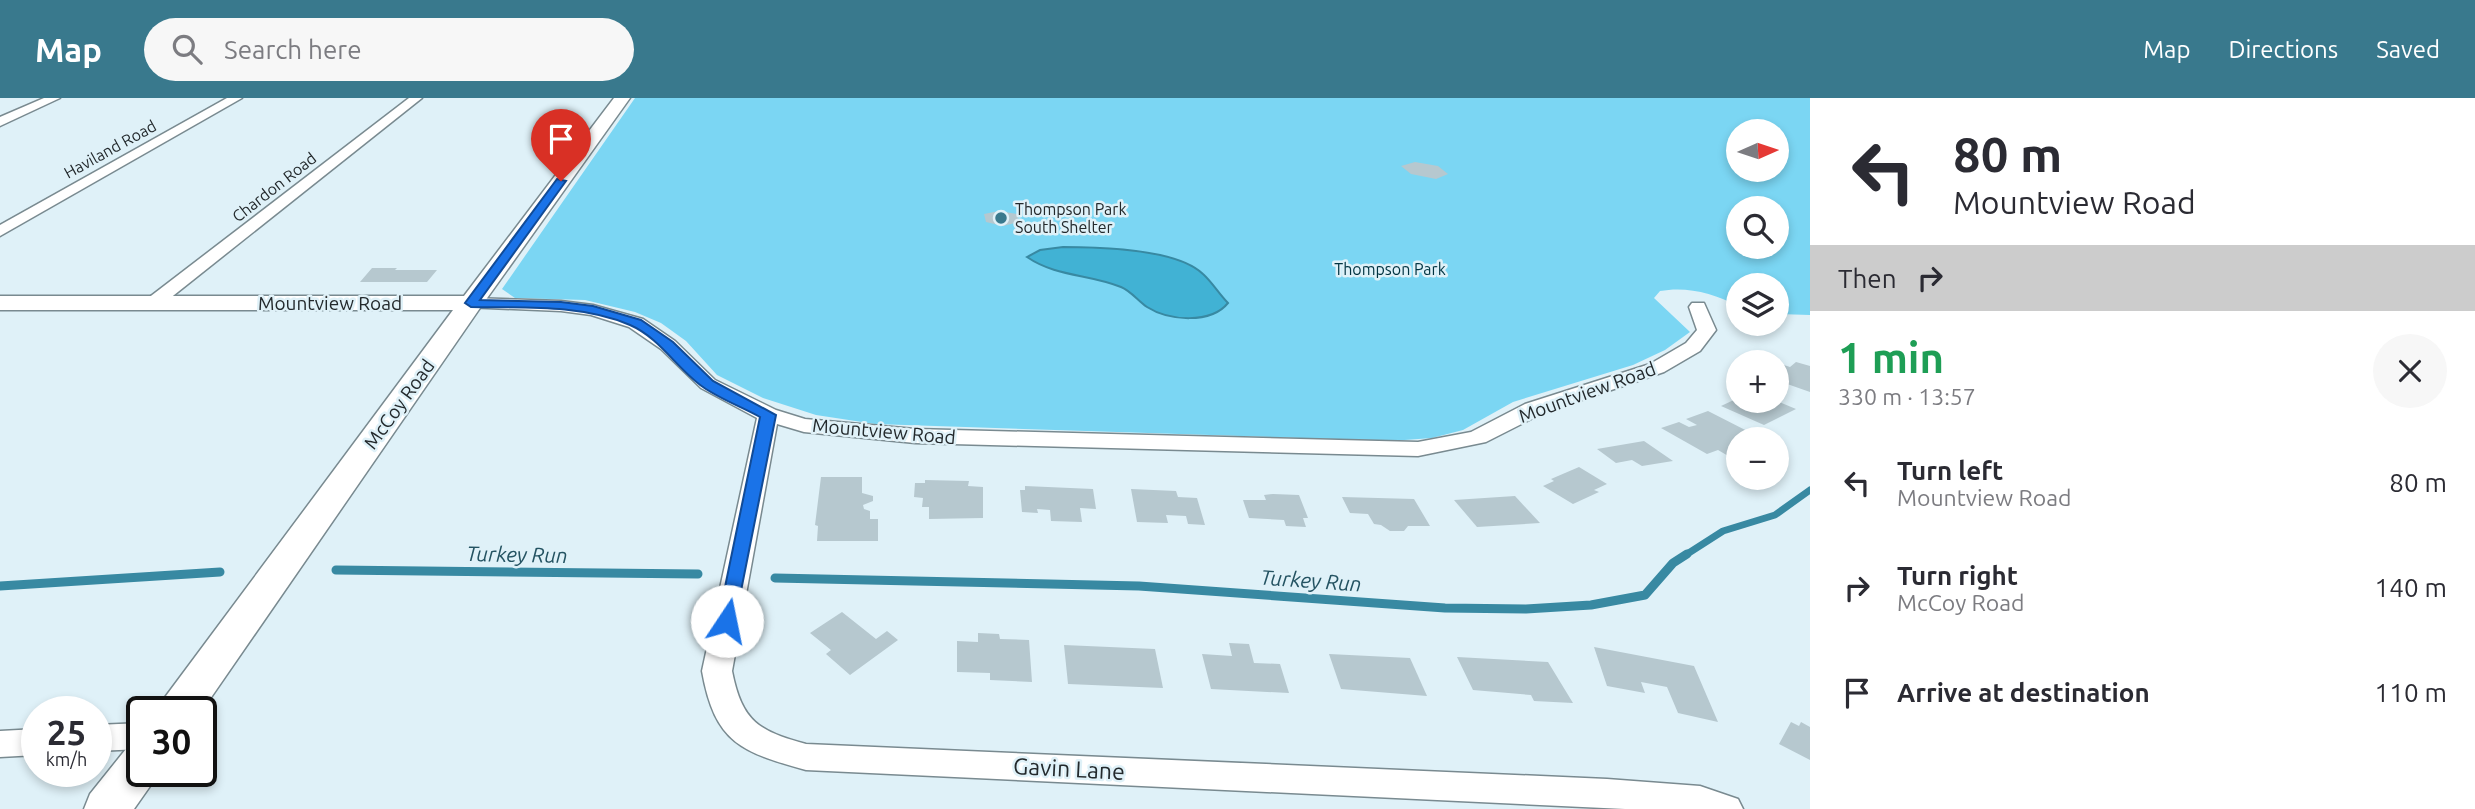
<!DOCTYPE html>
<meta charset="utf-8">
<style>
:root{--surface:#fff;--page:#f7f7f7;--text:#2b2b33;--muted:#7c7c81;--accent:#39798d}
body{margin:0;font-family:Ubuntu,sans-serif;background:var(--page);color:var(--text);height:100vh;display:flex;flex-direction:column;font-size:26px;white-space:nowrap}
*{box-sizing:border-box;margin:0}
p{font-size:23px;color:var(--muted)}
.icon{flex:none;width:38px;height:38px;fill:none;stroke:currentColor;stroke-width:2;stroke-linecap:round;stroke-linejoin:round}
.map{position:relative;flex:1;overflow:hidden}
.details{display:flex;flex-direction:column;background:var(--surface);width:665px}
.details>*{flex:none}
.guide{background:#fff;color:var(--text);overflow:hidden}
.needle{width:46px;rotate:87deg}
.controls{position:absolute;left:1726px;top:21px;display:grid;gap:14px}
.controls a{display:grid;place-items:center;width:63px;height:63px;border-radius:50%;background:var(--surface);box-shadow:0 4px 10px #0003;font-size:35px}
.speed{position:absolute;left:21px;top:598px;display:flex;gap:14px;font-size:35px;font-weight:700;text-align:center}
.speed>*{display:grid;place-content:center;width:91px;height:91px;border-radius:50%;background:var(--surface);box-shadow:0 4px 10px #0003;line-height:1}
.speed small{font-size:18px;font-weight:400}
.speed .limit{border:4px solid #111;border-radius:10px;background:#fff;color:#111}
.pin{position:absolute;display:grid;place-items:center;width:60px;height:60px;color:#fff;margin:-72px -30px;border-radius:50% 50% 50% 0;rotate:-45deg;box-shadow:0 0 7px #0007}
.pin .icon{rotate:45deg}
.me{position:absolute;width:77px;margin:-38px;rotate:11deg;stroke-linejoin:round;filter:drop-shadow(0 0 5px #0008)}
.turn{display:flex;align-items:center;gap:24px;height:147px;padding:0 28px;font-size:32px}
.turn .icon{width:91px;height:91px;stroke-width:2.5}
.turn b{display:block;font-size:49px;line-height:60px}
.then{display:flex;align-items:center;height:66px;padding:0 28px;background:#0003;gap:14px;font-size:26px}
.round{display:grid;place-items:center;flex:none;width:74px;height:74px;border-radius:37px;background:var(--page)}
.head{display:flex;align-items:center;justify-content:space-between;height:119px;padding:0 28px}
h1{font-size:42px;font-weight:600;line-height:52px;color:#1e9e55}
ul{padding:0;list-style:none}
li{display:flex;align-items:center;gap:21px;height:105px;padding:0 28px}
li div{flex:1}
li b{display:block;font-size:26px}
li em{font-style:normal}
header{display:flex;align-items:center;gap:42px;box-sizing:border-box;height:98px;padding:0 35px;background:var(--accent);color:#fff}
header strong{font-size:33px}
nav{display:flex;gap:38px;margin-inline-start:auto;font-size:24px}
.search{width:490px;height:63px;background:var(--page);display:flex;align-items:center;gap:18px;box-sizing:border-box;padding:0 24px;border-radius:38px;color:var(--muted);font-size:26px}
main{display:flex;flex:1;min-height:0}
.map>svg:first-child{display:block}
</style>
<header>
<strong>Map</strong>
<div class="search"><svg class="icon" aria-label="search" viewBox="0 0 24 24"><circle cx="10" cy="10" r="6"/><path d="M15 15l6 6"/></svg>Search here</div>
<nav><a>Map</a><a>Directions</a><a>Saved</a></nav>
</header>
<main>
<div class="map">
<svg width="1810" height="711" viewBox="0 0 1810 711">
<rect width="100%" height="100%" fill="#dff1f8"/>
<path fill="#7bd6f3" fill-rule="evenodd" d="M635,0H1810V217L1776,216V187H1738V208C1714,195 1686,188 1660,193L1654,200L1690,234L1665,252L1633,267L1513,304L1463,332L1432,340L1391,343L875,326L816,317L763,300L717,277L686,243L661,225L635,214L585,202L515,200L502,191ZM1738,33H1776V72H1738ZM1738,110H1776V149H1738Z"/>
<path fill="#41b2d4" stroke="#3889a2" stroke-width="2" d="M1063,149C1098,149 1177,151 1203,176C1212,184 1219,196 1228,205C1211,226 1169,223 1147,209C1138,203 1131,193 1121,189C1090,176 1056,179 1027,159L1040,152Z"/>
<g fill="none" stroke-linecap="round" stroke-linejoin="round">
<path stroke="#3889a2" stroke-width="7" d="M1684,458L1723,433L1775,417L1810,392"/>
<g stroke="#3889a2" stroke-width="9">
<path d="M336,472L698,476"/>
<path d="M775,480L1139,488L1445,510L1526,511L1591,507L1645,497L1673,465L1687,456"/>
<path d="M0,488L220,474"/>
</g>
</g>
<g fill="#b6c8cf">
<path d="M1415,64L1438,68L1448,76L1436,81L1411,76L1401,68Z"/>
<path d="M999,113L1017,116L1019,124L1003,128L986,124L984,116Z"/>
<path d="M372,170H397L395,172H437L427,184H360Z"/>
<path d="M1796,264L1810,268V294L1776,282V274L1784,267L1790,269Z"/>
<path d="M1738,300V303H1777L1796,311L1764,327L1721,308Z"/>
<path d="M1708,313L1757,338L1752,340L1755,341H1738V356L1730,359L1718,352L1707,356L1661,330L1679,324L1689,329L1697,327L1686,321Z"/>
<path d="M1644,343L1673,363L1642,368L1632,362L1616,365L1597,351Z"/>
<path d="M1579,369L1607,386L1594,392L1599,394L1573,406L1543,388L1554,383L1551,381Z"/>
<path d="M821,379H862V395L873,398V403L863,407L864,411L870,413V421H878V443H817L818,428L815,427Z"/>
<path d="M925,382L969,383L968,388L983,389V420L929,421V409H922L923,400L914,399L915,385H925Z"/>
<path d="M1025,388L1093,391L1096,411L1080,410L1082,424L1051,423L1050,412L1037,411L1038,415L1022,414L1020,392H1025Z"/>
<path d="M1131,391L1176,393L1178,399L1197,400L1205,427L1188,426L1186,418L1166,417L1168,425L1137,424Z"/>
<path d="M1273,396L1299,397L1308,420H1303L1306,429L1286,428L1284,422L1249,420L1243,402H1266L1264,397Z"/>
<path d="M1515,398L1540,425L1477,429L1454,402Z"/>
<path d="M1342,399L1414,401L1430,428H1408L1404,433H1390L1381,427L1374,426L1368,416L1350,415Z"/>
<path d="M842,514L876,541L887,533L898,542L850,577L826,556L831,552L810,535Z"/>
<path d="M978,535L999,536L1000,541L1029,542L1032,584L990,582V575L957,574V543L978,544Z"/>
<path d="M1229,545L1249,546L1254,565L1280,566L1289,595L1211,591L1202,556L1232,558Z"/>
<path d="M1064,547L1155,551L1163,590L1068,586Z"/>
<path d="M1594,549L1694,568L1718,624L1678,615L1667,589L1641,584L1645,595L1607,588Z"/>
<path d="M1329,556L1410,560L1427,598L1341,591Z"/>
<path d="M1457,559L1548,564L1573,605L1534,603L1531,597L1473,592Z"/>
<path d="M1791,624L1799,628L1801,624L1810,629V662L1779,646Z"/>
</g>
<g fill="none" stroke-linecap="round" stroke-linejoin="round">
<g stroke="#798a90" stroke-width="3">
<g id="street">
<path d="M44,0H60L0,28V19Z"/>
<path d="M227,0H242L0,138V127Z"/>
<path d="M409,0H422L159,209H147L144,205L147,201Z"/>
<path d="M471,200L561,203L593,207L643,221L675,243L715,282L776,312L805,321L915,331L1418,344L1471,334L1525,306L1650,266L1686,245L1697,232L1689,209L1692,205H1704L1716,232L1700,253L1664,274L1541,316L1486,344L1418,358L915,345L804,334L777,326L732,573C742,624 759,633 806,646L1607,681L1700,688L1738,701L1743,711H1625L806,672C742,654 715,646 702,573L757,320L701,290L661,251L629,229L591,217L561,213L465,209L462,205L465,201Z"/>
<path d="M142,625V651L96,653V627Z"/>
<path d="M37,631V657L0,659V633Z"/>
</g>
</g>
<g stroke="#798a90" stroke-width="3">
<g id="secondary">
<path d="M614,0H630L480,210L201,614H157L163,602L453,212H0V198H464Z"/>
<path d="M142,645V674H160L134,711H84L90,696L126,651Z"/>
</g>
</g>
<use href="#street" fill="#fff" fill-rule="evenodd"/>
<use href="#secondary" fill="#fff" fill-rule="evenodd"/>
</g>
<path fill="#1a73e8" stroke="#114b97" stroke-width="2" d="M557,81L566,83L480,202L561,204L593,208L641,222L673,244L713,283L776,317L734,528H720L718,523L760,319C742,309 720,301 703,289C677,271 660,240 630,227C580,206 523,210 471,209L465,205Z"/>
<circle fill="#39798d" stroke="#dff1f8" stroke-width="2.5" cx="1001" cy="120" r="7"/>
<g text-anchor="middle" stroke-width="5" stroke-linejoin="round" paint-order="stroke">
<g font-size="16" fill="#23292c" stroke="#dff1f8">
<text transform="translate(110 51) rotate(-29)" y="6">Haviland Road</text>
<text transform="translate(274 89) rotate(-38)" y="6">Chardon Road</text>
</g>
<g font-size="16" fill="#23292c" stroke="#dff1f8" text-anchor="start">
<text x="1015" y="117">Thompson Park<tspan x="1015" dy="18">South Shelter</tspan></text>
</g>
<g font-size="16" fill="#003341" stroke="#dff1f8">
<text x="1390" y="177">Thompson Park</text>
</g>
<g font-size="19" fill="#23292c" stroke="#dff1f8">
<text x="330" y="212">Mountview Road</text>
<text transform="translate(1587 294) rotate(-20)" y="7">Mountview Road</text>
<text transform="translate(399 306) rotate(-54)" y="7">McCoy Road</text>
<text transform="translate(884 333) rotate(5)" y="7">Mountview Road</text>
</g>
<g font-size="21" font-style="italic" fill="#245362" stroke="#dff1f8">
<text transform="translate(517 457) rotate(1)" y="7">Turkey Run</text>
<text transform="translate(1311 483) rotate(4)" y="7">Turkey Run</text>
</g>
<g font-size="23" fill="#23292c" stroke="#dff1f8">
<text transform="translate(1069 671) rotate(3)" y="8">Gavin Lane</text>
</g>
</g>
</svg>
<div class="controls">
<a><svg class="needle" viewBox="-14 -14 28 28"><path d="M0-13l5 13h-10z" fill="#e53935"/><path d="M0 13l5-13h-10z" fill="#7c7c81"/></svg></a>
<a><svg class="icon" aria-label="search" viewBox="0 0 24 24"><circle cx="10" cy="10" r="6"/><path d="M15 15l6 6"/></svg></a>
<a><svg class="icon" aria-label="layers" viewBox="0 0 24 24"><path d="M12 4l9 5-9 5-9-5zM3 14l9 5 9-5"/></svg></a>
<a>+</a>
<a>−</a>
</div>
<div class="speed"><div>25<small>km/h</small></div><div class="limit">30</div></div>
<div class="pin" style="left:561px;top:83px;background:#d93025"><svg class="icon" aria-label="arrive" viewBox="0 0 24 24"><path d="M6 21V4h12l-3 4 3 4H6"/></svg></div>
<svg class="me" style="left:727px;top:523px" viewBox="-20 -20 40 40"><circle r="19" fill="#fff"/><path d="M0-13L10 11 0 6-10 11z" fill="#1a73e8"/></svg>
</div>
<section class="details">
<div class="guide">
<div class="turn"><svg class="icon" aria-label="left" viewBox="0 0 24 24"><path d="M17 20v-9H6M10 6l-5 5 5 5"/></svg><div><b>80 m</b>Mountview Road</div></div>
<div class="then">Then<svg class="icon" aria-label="right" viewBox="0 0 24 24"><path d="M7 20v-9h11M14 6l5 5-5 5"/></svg></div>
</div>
<div class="head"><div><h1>1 min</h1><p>330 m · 13:57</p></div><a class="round"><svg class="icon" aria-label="close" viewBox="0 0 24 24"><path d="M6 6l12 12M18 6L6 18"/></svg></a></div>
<ul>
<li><svg class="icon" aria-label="left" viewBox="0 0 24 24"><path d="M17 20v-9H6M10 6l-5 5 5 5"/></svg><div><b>Turn left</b><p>Mountview Road</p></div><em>80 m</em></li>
<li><svg class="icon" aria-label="right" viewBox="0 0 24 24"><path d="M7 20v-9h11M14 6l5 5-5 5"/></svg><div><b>Turn right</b><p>McCoy Road</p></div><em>140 m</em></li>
<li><svg class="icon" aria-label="arrive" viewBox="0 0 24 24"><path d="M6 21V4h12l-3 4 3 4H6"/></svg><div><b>Arrive at destination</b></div><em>110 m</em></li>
</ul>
</section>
</main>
